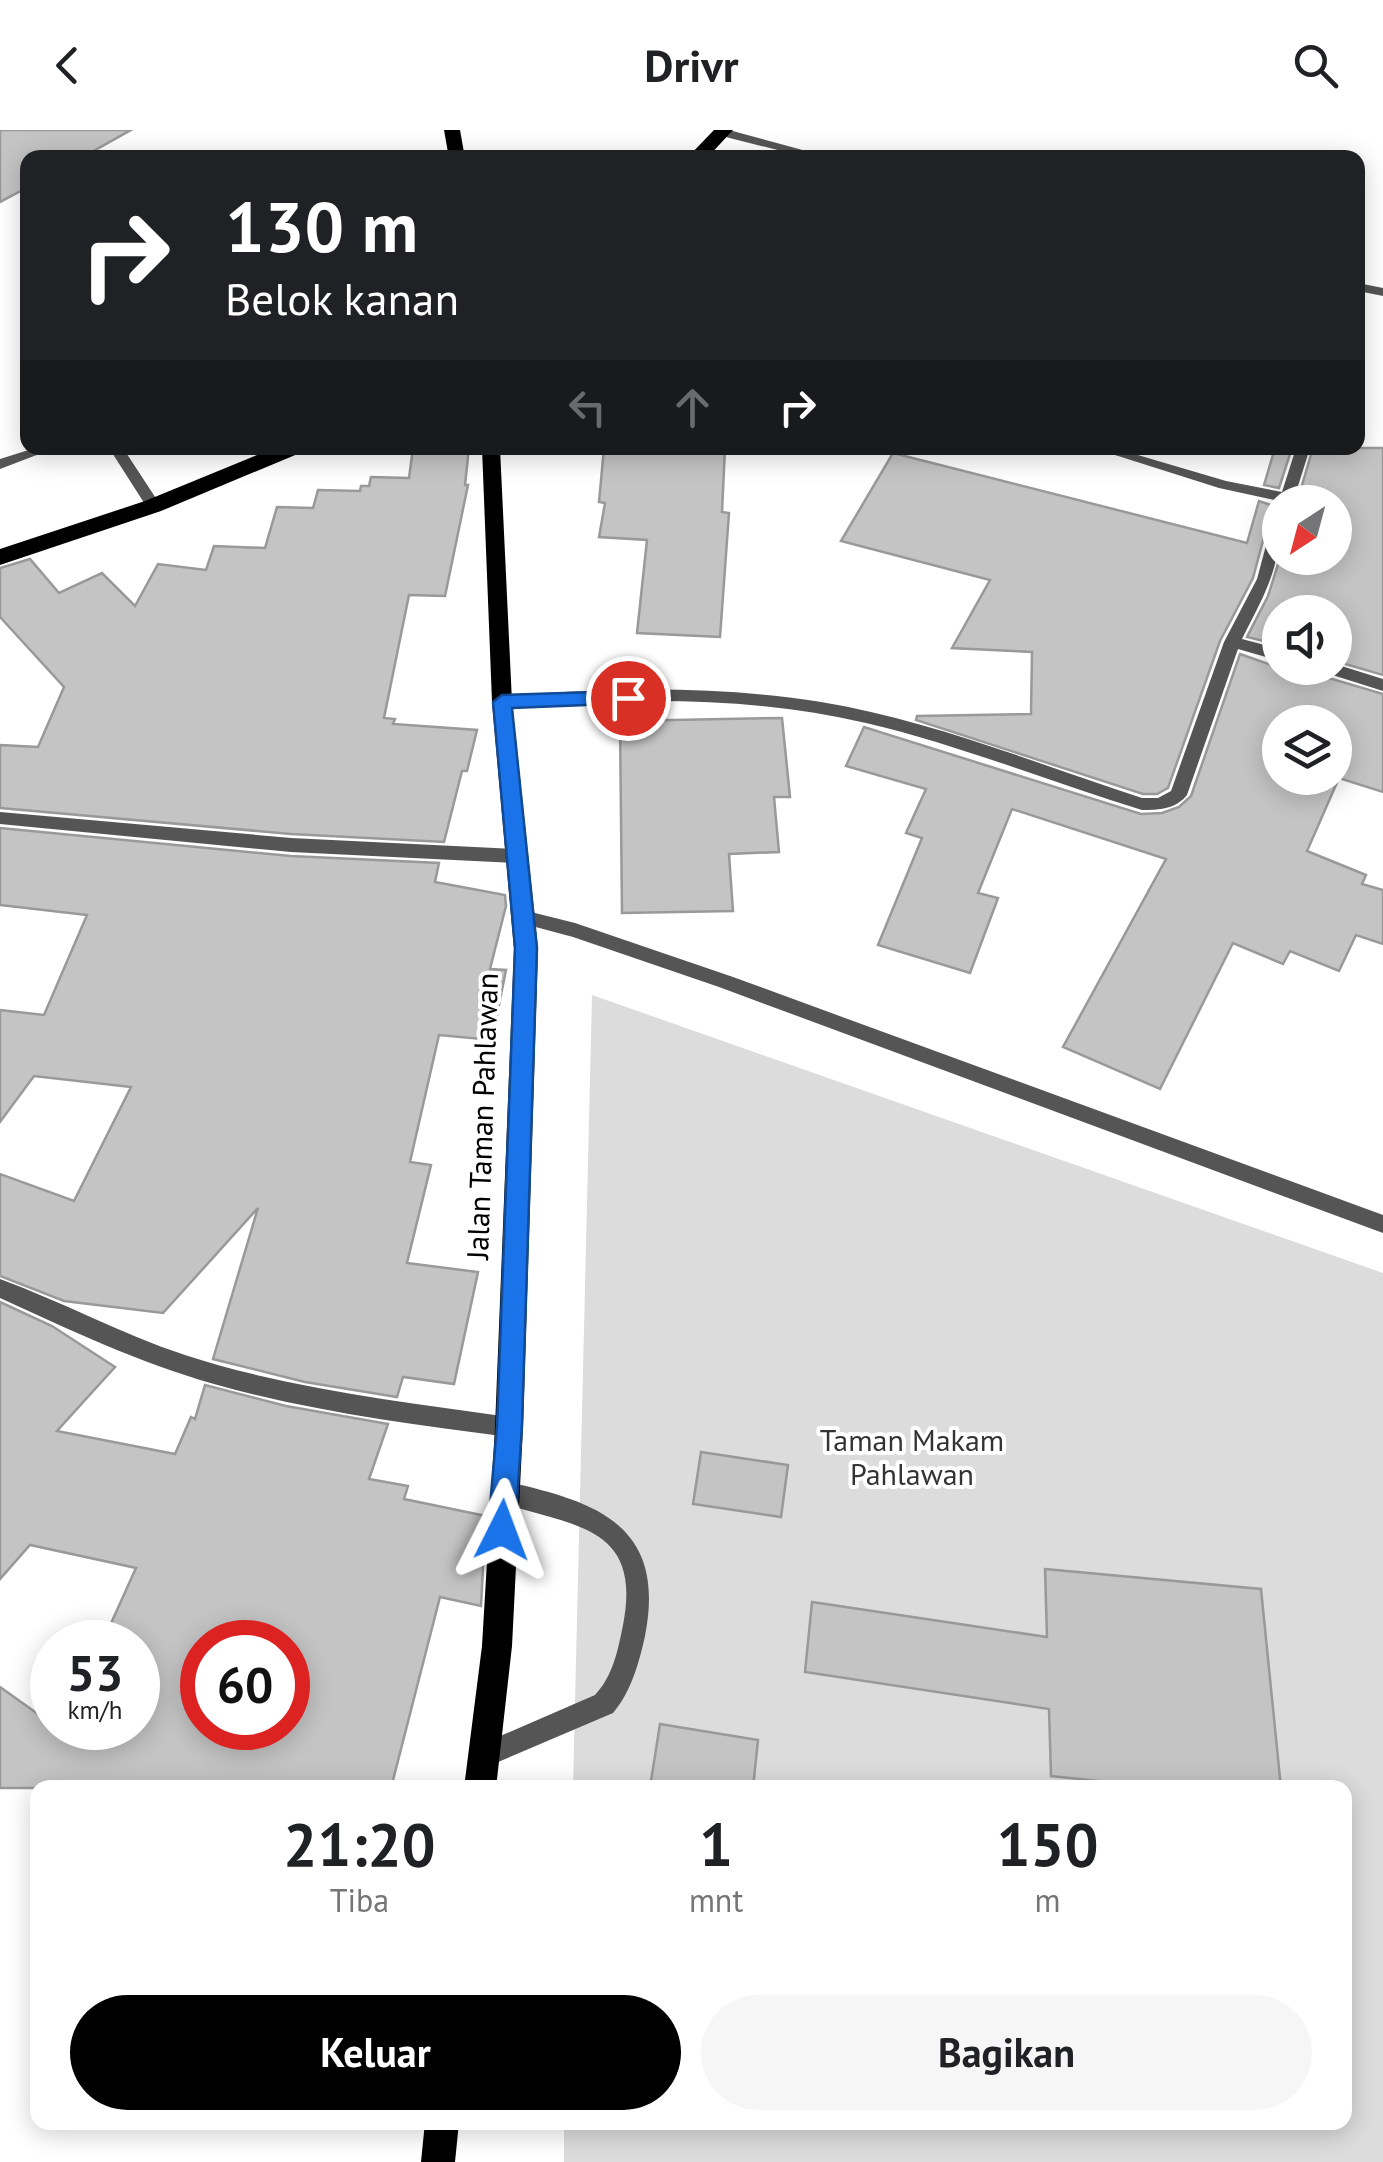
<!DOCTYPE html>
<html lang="id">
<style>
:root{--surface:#fff;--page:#f6f6f6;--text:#202124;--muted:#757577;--accent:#000}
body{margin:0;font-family:"PT Sans",sans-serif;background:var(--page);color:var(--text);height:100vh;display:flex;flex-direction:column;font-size:38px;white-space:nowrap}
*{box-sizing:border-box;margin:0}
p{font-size:32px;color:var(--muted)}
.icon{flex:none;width:55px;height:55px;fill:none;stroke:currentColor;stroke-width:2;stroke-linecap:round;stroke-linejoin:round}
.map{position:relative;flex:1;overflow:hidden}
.sheet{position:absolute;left:30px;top:1650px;width:1322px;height:350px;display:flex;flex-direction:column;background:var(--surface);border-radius:20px;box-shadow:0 5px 25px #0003}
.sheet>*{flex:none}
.guide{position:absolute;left:20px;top:20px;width:1345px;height:305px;border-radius:20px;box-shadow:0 5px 25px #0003;background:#202124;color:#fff;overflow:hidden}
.needle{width:65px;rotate:216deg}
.tools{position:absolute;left:1262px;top:355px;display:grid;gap:20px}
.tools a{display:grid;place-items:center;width:90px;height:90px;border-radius:50%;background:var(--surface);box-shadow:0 5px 25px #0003;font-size:50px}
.speed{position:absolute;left:30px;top:1490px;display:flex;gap:20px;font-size:50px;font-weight:700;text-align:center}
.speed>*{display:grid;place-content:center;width:130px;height:130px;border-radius:50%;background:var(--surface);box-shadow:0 5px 25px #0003;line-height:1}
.speed small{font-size:25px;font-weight:400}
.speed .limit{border:15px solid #d22;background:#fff;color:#111}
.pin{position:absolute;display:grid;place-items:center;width:85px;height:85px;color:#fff;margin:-42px;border:5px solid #fff;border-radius:50%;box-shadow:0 2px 10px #0007}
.me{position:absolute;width:110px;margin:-55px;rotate:3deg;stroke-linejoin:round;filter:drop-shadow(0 0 8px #0008)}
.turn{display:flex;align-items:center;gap:35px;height:210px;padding:0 40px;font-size:45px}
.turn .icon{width:130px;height:130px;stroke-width:2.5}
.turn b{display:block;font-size:70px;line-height:85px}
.lanes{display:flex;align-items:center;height:95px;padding:0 40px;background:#0003;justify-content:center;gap:50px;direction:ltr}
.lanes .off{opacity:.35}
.eta{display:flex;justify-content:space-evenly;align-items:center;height:170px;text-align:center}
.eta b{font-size:60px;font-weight:700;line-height:70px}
.cta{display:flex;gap:20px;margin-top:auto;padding:20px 40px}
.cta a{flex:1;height:115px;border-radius:60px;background:var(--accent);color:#fff;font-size:40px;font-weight:700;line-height:115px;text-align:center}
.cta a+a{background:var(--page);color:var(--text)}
header{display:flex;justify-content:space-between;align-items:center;height:130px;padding:0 40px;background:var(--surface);font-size:45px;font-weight:700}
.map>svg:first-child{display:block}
</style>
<header><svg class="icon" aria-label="back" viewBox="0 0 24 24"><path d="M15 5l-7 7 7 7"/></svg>Drivr<svg class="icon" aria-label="search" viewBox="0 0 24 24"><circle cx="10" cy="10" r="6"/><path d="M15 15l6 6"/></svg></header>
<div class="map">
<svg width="1383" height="2032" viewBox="0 0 1383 2032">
<rect width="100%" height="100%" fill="#fff"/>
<path fill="#dcdcdc" d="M592,865L1383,1143V2032H564V1993L1345,1992V1658L573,1657Z"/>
<g fill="#c4c4c4" stroke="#999" stroke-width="2.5" fill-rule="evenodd">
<path d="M0,0H131L81,28H28V57L0,72Z"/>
<path d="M413,318H469L465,355H468L445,466L409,465L384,588L395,589L393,594L477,600L467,641H462L444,712L291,704L0,678V615L38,617L64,557L0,487V438L30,429L59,463L102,443L135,476L158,434L206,440L214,416L265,418L277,377L313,378L318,360L360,361L361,356H369L371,347L409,348Z"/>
<path d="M604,318H725L722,382L729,383L720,507L637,503L647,410L599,407L605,373L599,372Z"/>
<path d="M1275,318H1292L1279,358L1264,355Z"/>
<path d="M1313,318H1383V545L1335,531V482H1280V515L1247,507L1268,466L1280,428H1335V372H1297Z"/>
<path d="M893,323L1247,413L1259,371L1280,378V384L1268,392L1253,448L1220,511L1168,658L1157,664H1143L916,590L917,586L1031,584L1032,522L952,518L990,450L841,411Z"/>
<path d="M1240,524L1280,538H1317L1322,546L1383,564V662L1339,648L1307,721L1366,745L1362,754L1383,760V814L1356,805L1339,841L1290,821L1283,834L1233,813L1160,959L1063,917L1166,729L1012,679L978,763L998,768L970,843L878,815L922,708L906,703L926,659L846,636L864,597L1141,684L1162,683L1179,677L1191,666ZM1280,592H1335V648H1280Z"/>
<path d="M782,588L790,667H774L779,722L729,724L733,781L622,783L620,591Z"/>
<path d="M0,698L291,726L439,733L435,752L505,765L506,776L490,839L506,840L492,910L439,905L410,1032L431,1035L407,1133L478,1142L454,1254L403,1247L397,1267L305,1252L213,1229L258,1078L163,1183L64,1171L0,1146V1044L74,1071L131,957L34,946L0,992V880L44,885L87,785L0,775Z"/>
<path d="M0,1172L52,1196L115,1237L57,1301L175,1324L191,1287L195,1289L205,1255L286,1276L388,1294L369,1349L408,1356L404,1369L486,1386L479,1417L484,1418L481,1476L440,1467L391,1658H0V1557L66,1604L69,1598H138V1512H110L115,1502L108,1500L136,1438L30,1415L0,1449ZM202,1512H288V1598H202Z"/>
<path d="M701,1322L788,1335L781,1387L693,1374Z"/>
<path d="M1045,1439L1261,1459L1281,1658H1163L1051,1646L1049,1579L805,1542L812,1472L1047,1507Z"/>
<path d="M660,1594L758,1610L753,1658H697L651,1651Z"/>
</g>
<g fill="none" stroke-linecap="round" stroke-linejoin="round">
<g fill="#555" fill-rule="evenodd">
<path d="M35,318H55L0,339V329Z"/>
<path d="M109,318H123L161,376L158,379H148Z"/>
<path d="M503,1351C595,1371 667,1394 645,1506C639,1533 631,1562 613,1583L484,1638L475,1635L472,1626L475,1617L595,1565C613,1546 618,1520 623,1495C644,1389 563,1397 495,1370L492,1362L495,1354Z"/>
</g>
<g fill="#555" fill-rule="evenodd">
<path d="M717,0H729L832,28H809L718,5Z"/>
<path d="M1358,153L1383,158V166L1358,161Z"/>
<path d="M1093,318H1114L1226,351L1282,362L1296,318H1310L1293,372L1280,374L1279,371L1219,358Z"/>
<path d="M1280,388C1280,441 1265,463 1242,509L1280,519V531L1238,519L1187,665C1176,679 1159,680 1142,680C1050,652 960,615 866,593C747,565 623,568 502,578L494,572L502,566C608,558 716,555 821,572C931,590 1037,634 1142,668H1158L1171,661L1224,512L1257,449L1272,393Z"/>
<path d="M1335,534L1383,549V561L1323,542L1321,538H1335Z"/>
<path d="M0,682L291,708L517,719L526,726L517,733L291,722L0,694Z"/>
<path d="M523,780L575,793L733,847L1383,1085V1103L719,857L573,807L517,792L514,787Z"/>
<path d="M0,1149C63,1172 121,1204 185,1225C289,1259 400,1271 509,1287L517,1290L520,1297L517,1304L509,1307C410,1294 310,1281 214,1254C140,1233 70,1200 0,1168Z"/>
</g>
<g fill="#000" fill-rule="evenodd">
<path d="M444,0H460L465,28H449Z"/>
<path d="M482,318H500L512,572L538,819L523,1297L512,1516L496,1658H464L482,1516L495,1297L514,819L492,572Z"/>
<path d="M425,1992H459L455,2032H421Z"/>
</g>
<g fill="#000" fill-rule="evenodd">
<path d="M714,0H733L707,28H687Z"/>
<path d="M274,318H303L300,323L161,381L0,435V419L145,371Z"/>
</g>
</g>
<path fill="#1a73e8" stroke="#114b97" stroke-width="2.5" d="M628,561L635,563V573L512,578L537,818L522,1296L515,1400L511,1409L502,1413L492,1409L488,1400L497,1296L515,818L493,572L502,565Z"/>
<g text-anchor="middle" stroke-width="8" stroke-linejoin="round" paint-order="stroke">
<g font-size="30" fill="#000" stroke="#fff">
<text transform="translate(483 986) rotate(-88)" y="10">Jalan Taman Pahlawan</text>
</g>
<g font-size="30" fill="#333" stroke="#fff">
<text x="912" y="1321">Taman Makam<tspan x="912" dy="34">Pahlawan</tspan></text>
</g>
</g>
</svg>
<div class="tools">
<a><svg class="needle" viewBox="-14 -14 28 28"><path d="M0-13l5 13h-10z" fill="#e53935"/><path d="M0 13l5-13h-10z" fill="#757577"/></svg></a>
<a><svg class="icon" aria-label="sound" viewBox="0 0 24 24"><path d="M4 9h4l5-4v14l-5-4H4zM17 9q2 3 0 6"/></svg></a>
<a><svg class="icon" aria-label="layers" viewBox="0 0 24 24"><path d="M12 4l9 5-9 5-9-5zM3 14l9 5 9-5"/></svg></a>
</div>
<div class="speed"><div>53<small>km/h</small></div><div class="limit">60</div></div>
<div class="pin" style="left:628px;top:568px;background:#d93025"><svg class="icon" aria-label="arrive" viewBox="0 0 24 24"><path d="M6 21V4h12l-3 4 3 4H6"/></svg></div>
<svg class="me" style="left:502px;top:1400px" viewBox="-20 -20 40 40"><path d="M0-17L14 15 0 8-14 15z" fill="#1a73e8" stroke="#fff" stroke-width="4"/></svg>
<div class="guide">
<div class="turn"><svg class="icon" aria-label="right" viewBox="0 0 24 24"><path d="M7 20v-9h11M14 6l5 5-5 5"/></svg><div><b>130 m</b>Belok kanan</div></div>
<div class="lanes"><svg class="icon off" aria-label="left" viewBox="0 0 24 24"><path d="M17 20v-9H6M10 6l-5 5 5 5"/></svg><svg class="icon off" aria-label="ahead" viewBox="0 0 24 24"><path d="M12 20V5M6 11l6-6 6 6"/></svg><svg class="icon" aria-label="right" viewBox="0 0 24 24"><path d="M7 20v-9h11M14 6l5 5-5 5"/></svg></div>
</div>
<section class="sheet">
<div class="eta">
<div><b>21:20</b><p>Tiba</p></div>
<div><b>1</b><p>mnt</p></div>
<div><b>150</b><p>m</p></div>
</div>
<div class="cta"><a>Keluar</a><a>Bagikan</a></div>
</section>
</div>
